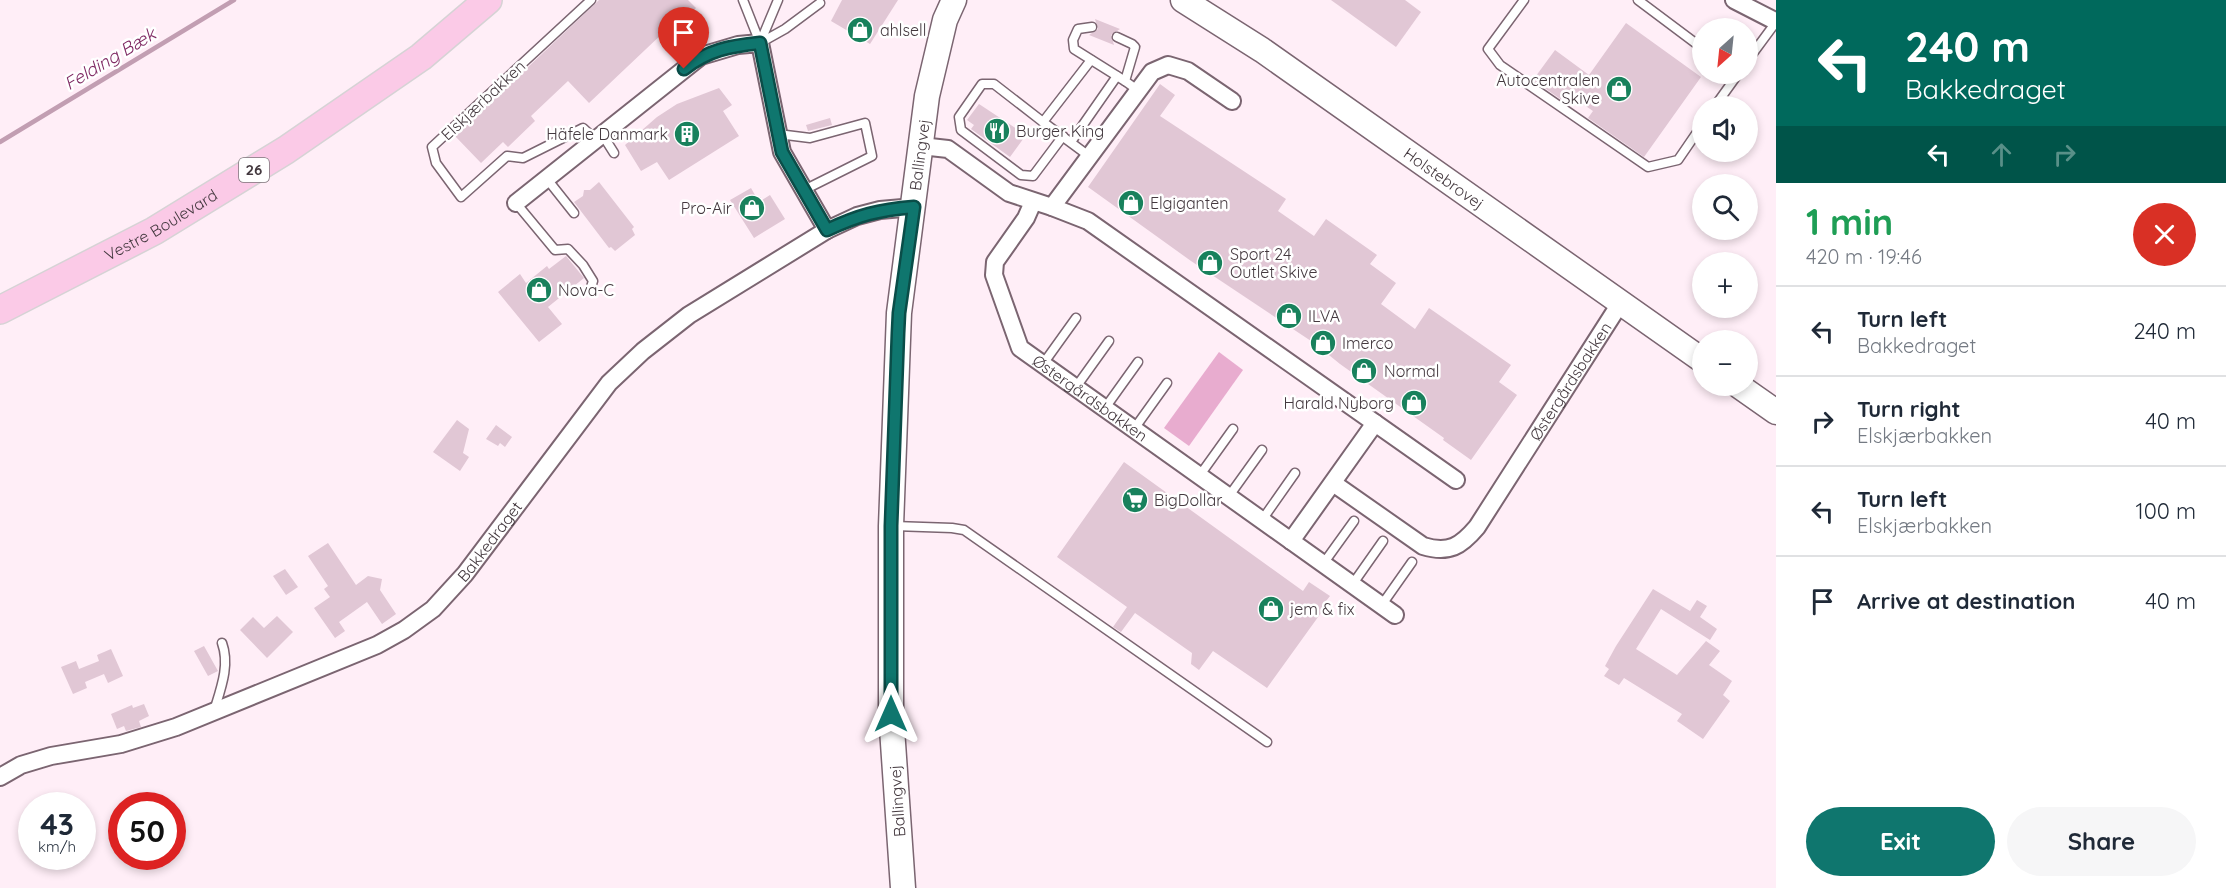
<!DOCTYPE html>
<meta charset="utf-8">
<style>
:root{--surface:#fff;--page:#f6f6f7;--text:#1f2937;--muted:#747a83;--line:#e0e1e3;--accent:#0f766e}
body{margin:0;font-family:Quicksand,sans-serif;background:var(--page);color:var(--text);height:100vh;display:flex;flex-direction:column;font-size:22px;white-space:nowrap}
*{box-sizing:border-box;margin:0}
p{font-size:20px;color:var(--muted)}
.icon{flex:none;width:33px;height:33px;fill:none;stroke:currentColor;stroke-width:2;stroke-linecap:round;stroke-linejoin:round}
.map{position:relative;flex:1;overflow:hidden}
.sheet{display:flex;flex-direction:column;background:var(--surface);width:450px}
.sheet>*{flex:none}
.guide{background:#00695c;color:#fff;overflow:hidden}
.needle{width:39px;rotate:207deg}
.buttons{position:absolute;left:1692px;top:18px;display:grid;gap:12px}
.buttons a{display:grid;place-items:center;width:66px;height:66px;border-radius:50%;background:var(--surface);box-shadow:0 3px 9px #0003;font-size:30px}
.speed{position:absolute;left:18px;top:792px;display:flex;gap:12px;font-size:30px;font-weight:700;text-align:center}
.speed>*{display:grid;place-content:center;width:78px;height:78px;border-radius:50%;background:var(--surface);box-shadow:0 3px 9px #0003;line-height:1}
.speed small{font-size:15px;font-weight:400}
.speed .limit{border:9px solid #d22;background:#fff;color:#111}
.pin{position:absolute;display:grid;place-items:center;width:51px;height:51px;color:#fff;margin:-62px -26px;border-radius:50% 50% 50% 0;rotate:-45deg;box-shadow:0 0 6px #0007}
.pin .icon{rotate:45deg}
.me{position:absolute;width:66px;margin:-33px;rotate:0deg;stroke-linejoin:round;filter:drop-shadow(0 0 4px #0008)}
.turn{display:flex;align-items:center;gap:21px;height:126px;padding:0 30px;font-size:27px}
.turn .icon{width:78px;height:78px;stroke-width:2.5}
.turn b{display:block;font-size:42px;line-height:51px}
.lanes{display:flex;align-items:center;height:57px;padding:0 30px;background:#0003;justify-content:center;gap:30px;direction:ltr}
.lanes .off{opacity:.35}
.round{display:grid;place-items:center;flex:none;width:63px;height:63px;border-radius:32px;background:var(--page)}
.head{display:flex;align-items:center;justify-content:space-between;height:102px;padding:0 30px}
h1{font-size:36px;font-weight:700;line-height:45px;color:#1e9e55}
.button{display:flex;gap:12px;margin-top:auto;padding:12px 30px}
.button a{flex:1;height:69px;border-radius:36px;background:var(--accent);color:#fff;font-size:24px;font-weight:700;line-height:69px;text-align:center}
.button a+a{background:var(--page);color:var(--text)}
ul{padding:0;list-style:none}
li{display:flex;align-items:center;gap:18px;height:90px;padding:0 30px;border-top:2px solid var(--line)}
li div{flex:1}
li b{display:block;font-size:22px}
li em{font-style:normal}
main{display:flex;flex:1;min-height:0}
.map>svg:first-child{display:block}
</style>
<main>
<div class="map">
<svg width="1776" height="888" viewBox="0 0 1776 888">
<rect width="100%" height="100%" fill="#ffeef7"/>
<path fill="#e8accf" d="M1219,352L1243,370L1189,446L1164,428Z"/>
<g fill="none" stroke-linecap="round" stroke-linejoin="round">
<path stroke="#c29eb2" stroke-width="4.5" d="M0,142L234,0"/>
</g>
<g fill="#e1c7d5">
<path d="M599,0H688L696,8L668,36L664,32L589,103L568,81L531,116L535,121L508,147L503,142L481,163L455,136Z"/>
<path d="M842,0H898L870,44L831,21Z"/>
<path d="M1331,0H1405L1421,12L1396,47Z"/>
<path d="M1095,19L1120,29L1111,35L1114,45L1089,35L1098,29Z"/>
<path d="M1626,23L1701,77L1644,157L1588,118L1593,111L1574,98L1569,105L1533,80L1555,50L1589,75Z"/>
<path d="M1160,84L1175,95L1160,116L1286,199L1278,211L1314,236L1326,219L1377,255L1370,264L1396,283L1381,304L1415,329L1429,308L1511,365L1499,382L1517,395L1471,460L1443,440L1444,438L1340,364L1314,343L1191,261L1088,187Z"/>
<path d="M719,88L732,105L723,111L739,136L669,180L657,162L641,171L625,145L657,117L677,104Z"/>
<path d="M979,104L1026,135L1010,157L971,129L974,125L967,120Z"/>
<path d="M830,118L832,125L808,131L806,125Z"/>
<path d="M599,182L634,227L632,229L635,235L615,251L611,247L609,248L574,202L583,196L584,190H590Z"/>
<path d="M751,188L759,202L770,195L785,219L754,238L730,200Z"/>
<path d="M566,256L584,278L548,307L562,324L539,342L498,292L520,274L526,283L547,266L549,269Z"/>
<path d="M457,420L469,429L463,453L469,457L460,471L433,452Z"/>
<path d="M496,425L512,437L505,447L500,443L498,446L486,439Z"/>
<path d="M1124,462L1303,591L1309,582L1330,596L1323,605L1326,606L1267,688L1213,651L1199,670L1191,664L1192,653L1135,613L1121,632L1113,627L1127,607L1057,557Z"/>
<path d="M328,543L356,585L368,576L382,579L380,590L396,614L382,624L367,602L339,622L345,631L335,638L314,608L330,597L324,589L328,586L308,556Z"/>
<path d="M285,569L298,587L286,595L273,576Z"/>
<path d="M1653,589L1690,611L1697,600L1707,606L1700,617L1717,629L1710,640L1661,609L1636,649L1677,675L1706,641L1720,651L1709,665L1732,681L1723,695L1730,701L1703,739L1677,721L1682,714L1624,678L1619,685L1604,676L1609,669L1605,666L1616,646Z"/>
<path d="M277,616L293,632L267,658L240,630L253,617L264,628Z"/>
<path d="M204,646L218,671L208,676L194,651Z"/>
<path d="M111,649L123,676L108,683L104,674L85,682L87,688L73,694L61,667L76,661L79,669L99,661L97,655Z"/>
<path d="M144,704L149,716L139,721L141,727L126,731L124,726L117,729L111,714L132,705L133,708Z"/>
</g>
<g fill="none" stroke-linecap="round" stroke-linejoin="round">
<g stroke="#7b6571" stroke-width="11">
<g id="service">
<path d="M591,0L432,147L436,163L461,197L507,156L523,158L583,128L596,140"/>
<path d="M743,0L760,43"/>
<path d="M778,0L760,43L785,29L820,3"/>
<path d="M1524,0L1488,49L1500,65L1648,167L1678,160L1702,125"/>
<path d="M1638,0L1702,48"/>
<path d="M1092,27L1078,29L1073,40L1074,49L1125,81"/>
<path d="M1117,37L1132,44L1135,47L1125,81L1139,91"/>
<path d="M1748,60L1776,22"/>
<path d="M1715,106L1738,74"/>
<path d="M1043,122L994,84H982L959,117L961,130L1021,175L1033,176L1063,136"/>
<path d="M602,134L614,153"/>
<path d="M778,134L810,138L865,123L872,156L804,190"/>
<path d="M1071,142L1117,76"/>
<path d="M1089,156L1043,122L1091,60"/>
<path d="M547,179L574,213"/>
<path d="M516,203L555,250L568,249L583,265L593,281L590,290"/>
<path d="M1043,364L1076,318"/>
<path d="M1076,387L1109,341"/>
<path d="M1105,408L1138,362"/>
<path d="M1134,429L1167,383"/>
<path d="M1200,475L1233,429"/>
<path d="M1229,496L1262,450"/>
<path d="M1262,520L1295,473"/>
<path d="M894,526L952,528L964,530L1267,742"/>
<path d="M1323,564L1354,521"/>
<path d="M1352,585L1383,541"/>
<path d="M1381,606L1412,562"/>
<path d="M214,711C221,688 230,665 222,643"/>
</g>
</g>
<g stroke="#7b6571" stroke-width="20">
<g id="minor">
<path d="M1734,0L1775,21"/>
<path d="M921,146L948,149L1009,193L1052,207L1152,72L1168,65L1188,71L1232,101"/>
<path id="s1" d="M1033,202L1026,218L995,262L994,275L1020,348L1395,615"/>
<path d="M516,203L701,56L738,45L760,43L782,152L827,230"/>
<path d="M1052,207L1088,221L1456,480"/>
<path id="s2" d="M1333,483L1423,546C1449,554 1461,546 1477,527L1621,302"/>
<path d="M1291,541L1375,423"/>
<path id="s3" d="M0,777L21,765L51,756L121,744L176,727L377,645L404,630L433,609L465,574L609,383L643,351L689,315L827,230L857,216L880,210L914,207"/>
</g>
</g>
<g stroke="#7b6571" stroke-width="27">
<g id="secondary">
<path id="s4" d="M1183,0L1262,50L1702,360"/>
<path d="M1739,386L1776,412"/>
<path id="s5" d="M903,888L891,714V526L899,313L927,96L945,20L954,0"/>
</g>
</g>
<g stroke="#d6d3d5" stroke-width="30">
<g id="primary">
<path id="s6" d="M0,310L154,231L286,150L421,57L488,0"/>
</g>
</g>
<use href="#service" stroke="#fff" stroke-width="8"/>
<use href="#minor" stroke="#fff" stroke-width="16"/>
<use href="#secondary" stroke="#fff" stroke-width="24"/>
<use href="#primary" stroke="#fbcae7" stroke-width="27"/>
</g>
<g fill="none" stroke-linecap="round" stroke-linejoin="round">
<g stroke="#0a4d48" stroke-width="15">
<path id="route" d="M684,69C708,50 730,46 760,43L782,152L827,230C859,215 878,210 914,207L899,313L898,333L891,526V714"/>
</g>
<use href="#route" stroke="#0f766e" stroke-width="10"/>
</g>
<defs>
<g id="shop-disc" transform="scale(1.35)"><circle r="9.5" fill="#18815c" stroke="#fff"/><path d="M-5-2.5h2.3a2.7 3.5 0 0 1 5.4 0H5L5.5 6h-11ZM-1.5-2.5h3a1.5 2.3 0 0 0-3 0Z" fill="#fff"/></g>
<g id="restaurant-disc" transform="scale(1.35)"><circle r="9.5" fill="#18815c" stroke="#fff"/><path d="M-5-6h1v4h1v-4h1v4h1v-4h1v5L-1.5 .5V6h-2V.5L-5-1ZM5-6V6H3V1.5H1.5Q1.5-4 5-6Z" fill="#fff"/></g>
<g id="building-disc" transform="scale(1.35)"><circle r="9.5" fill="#18815c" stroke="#fff"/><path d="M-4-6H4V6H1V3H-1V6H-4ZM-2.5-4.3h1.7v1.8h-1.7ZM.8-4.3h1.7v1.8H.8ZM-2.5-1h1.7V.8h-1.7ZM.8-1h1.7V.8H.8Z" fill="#fff"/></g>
<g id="supermarket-disc" transform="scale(1.35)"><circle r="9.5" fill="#18815c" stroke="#fff"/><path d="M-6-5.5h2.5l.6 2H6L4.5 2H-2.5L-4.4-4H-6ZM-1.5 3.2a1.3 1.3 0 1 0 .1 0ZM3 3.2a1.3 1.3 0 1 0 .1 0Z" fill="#fff"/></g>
</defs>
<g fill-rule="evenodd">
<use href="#shop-disc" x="860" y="30"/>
<use href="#shop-disc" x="1619" y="89"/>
<use href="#restaurant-disc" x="997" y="131"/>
<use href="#building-disc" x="687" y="134"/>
<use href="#shop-disc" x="1131" y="203"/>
<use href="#shop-disc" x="752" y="208"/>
<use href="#shop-disc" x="1210" y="263"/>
<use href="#shop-disc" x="539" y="290"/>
<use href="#shop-disc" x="1289" y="316"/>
<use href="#shop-disc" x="1323" y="343"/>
<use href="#shop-disc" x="1364" y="371"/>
<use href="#shop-disc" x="1414" y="403"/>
<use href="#supermarket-disc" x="1135" y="500"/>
<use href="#shop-disc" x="1271" y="609"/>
</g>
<g text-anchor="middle" stroke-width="5" stroke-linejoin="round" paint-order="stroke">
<rect fill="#fff" stroke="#7c7479" stroke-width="1.5" x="239" y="158" width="30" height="24" rx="4.5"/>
<g font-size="15" font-weight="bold" fill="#44393f">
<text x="254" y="175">26</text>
</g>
<g font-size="16" fill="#44393f" stroke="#fff" text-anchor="start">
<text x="880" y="36">ahlsell</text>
<text x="1600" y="86" text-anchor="end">Autocentralen<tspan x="1600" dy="18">Skive</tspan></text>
<text x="1016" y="137">Burger King</text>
<text x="668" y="140" text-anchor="end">Häfele Danmark</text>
<text x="1150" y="209">Elgiganten</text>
<text x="732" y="214" text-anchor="end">Pro-Air</text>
<text x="1230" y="260">Sport 24<tspan x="1230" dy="18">Outlet Skive</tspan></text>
<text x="558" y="296">Nova-C</text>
<text x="1308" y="322">ILVA</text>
<text x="1342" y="349">Imerco</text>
<text x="1384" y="377">Normal</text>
<text x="1394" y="409" text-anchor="end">Harald Nyborg</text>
<text x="1154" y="506">BigDollar</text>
<text x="1290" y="615">jem &amp; fix</text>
</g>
<g font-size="16" fill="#44393f" stroke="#fff">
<text transform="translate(483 100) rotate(-43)" y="6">Elskjærbakken</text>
<text dy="6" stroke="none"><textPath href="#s5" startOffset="735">Ballingvej</textPath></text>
<text dy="6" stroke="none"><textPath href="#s4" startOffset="316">Holstebrovej</textPath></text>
<text dy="6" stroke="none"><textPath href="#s6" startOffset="182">Vestre Boulevard</textPath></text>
<text dy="6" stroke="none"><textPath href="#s2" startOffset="345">Østergårdsbakken</textPath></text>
<text dy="6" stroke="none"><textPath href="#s1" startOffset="248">Østergårdsbakken</textPath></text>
<text dy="6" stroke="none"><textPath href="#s3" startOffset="556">Bakkedraget</textPath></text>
<text transform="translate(897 801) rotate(-94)" y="6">Ballingvej</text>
</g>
<g font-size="18" font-style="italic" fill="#7f2963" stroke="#fff">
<text transform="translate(110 59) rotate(-31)" y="6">Felding Bæk</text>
</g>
</g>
</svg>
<div class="buttons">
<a><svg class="needle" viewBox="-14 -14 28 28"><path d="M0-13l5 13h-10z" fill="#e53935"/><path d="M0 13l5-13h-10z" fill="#747a83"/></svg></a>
<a><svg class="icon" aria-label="sound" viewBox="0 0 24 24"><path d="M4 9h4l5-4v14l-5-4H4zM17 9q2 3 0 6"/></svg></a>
<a><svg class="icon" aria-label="search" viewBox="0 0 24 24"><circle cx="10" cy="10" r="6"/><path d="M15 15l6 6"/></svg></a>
<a>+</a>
<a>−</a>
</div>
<div class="speed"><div>43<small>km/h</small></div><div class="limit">50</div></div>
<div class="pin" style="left:684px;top:69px;background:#d93025"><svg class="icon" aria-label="arrive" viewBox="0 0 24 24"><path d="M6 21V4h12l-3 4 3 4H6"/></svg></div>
<svg class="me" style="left:891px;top:714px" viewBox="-20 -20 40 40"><path d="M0-17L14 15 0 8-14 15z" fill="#0f766e" stroke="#fff" stroke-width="4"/></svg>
</div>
<section class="sheet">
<div class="guide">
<div class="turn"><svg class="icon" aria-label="left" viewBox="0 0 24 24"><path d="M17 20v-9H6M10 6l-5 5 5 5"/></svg><div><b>240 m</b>Bakkedraget</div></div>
<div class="lanes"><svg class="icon" aria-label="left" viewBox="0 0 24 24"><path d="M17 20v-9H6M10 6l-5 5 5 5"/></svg><svg class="icon off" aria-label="ahead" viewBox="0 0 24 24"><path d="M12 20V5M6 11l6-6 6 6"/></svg><svg class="icon off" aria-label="right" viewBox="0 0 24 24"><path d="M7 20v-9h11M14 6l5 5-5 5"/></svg></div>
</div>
<div class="head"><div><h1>1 min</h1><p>420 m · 19:46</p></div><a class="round" style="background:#d93025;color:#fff"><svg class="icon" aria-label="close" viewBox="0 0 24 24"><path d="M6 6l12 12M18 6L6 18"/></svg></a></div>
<ul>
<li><svg class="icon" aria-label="left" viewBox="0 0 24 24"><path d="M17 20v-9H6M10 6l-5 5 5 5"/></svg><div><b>Turn left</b><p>Bakkedraget</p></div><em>240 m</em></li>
<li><svg class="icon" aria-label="right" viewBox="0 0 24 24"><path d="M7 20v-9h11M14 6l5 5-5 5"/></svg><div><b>Turn right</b><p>Elskjærbakken</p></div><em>40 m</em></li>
<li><svg class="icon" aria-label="left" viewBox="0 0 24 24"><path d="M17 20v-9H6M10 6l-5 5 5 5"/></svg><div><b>Turn left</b><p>Elskjærbakken</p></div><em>100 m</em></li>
<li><svg class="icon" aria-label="arrive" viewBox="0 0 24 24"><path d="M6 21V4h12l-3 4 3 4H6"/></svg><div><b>Arrive at destination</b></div><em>40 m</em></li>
</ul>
<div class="button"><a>Exit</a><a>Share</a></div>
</section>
</main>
